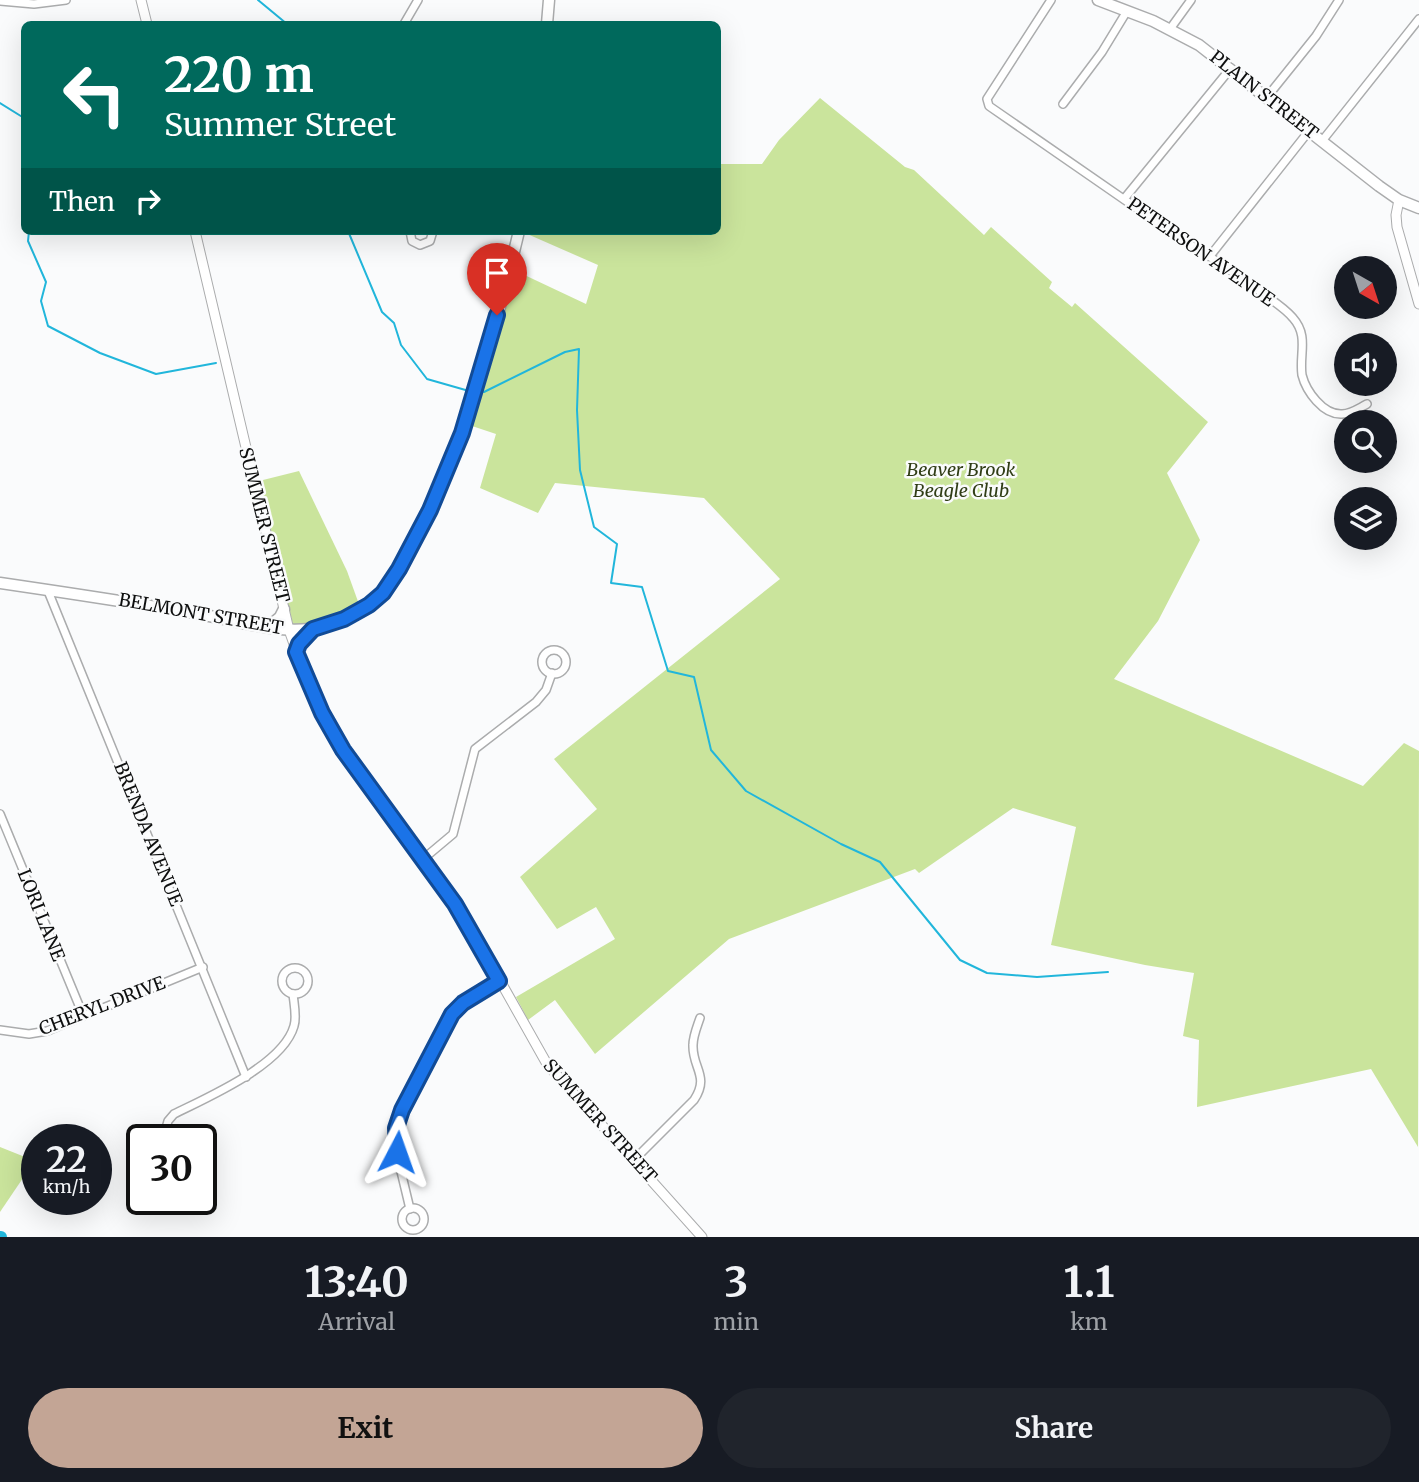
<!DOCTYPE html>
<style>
:root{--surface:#171b24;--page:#20242c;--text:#f1f3f6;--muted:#9ea1a6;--accent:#c3a595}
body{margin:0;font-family:Merriweather,serif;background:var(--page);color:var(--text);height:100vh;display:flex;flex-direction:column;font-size:26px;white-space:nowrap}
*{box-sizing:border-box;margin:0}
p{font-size:23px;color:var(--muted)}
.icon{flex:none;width:38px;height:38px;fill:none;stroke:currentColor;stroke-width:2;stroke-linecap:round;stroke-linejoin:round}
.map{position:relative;height:1237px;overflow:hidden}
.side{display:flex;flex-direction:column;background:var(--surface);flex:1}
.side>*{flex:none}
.banner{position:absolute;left:21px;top:21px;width:700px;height:214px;border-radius:10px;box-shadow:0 7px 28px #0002;background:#00695c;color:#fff;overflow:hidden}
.needle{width:46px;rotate:141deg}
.fabs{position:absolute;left:1334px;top:256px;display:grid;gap:14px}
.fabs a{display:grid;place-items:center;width:63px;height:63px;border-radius:50%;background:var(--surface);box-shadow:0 7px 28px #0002;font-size:35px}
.speed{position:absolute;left:21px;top:1124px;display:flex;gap:14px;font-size:35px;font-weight:700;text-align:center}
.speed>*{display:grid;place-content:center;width:91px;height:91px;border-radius:50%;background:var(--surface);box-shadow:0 7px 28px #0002;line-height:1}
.speed small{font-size:18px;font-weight:400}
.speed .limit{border:4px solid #111;border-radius:10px;background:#fff;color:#111}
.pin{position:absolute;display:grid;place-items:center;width:60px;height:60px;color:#fff;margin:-72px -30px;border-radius:50% 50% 50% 0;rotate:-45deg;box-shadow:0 0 7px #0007}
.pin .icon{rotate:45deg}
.me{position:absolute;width:77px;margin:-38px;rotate:4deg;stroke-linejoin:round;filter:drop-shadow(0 0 5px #0008)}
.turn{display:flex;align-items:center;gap:24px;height:147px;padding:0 28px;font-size:32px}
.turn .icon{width:91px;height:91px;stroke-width:2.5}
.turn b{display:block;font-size:49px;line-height:60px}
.then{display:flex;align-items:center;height:66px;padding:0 28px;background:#0003;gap:14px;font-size:26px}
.eta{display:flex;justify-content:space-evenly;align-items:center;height:119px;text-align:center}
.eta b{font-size:42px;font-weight:700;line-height:49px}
.cta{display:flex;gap:14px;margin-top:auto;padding:14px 28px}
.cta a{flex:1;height:80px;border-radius:42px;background:var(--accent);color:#111;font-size:28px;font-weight:700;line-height:80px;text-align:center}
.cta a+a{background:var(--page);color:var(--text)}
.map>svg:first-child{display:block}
</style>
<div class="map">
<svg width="1419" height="1237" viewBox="0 0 1419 1237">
<rect width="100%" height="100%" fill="#fafbfc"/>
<g fill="#cae49c">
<path d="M820,98L905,167L914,170L984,235L991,227L1052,282L1049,288L1072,307L1075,303L1208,422L1167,473L1200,540L1158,621L1114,679L1363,786L1404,743L1419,751L1418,1147L1371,1069L1197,1107L1199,1040L1183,1036L1194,973L1145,965L1051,945L1076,827L1013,808L919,873L915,869L729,939L595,1054L555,1000L528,1020L516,997L615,939L596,907L557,929L520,877L597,809L554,759L780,579L704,498L555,483L538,513L480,488L496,434L472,426L516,271L586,304L598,265L525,233L526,231H538L550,235L551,231H718V164H762L779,140Z"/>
<path d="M299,471L347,571L360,607L332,619L297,627L293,625L259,481Z"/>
<path d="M0,1147L25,1157L23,1178L0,1212Z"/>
</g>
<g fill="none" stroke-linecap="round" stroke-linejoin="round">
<g stroke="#21b6db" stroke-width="2">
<path d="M258,0L287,24"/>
<path d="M0,103L24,118"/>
<path d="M29,231L28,241L46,282L41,301L48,326L100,353L156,374L216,363"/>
<path d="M348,231L382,312L394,323L401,345L427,379L469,391"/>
<path d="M484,392L565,352L579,349L577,410L580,470L594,527L617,544L611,583L642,587L668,671L694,677L711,750L746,791L841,844L880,862L960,960L987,973L1037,977L1108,972"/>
</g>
<path stroke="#21b6db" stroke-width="12" d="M0,1237H1"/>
<g stroke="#abacad" stroke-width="10">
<g id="minor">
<path d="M1051,0L987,99L989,106L1187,243C1213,257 1235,274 1259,291C1270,299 1284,307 1293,318C1309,336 1299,354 1302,375C1306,391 1323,415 1342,414C1351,414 1359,408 1367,404"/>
<path d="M0,1L34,4L66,0"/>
<path d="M404,24L418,0"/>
<path d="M1170,29L1191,0"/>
<path d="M1267,97L1316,36L1339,0"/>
<path d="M1063,104L1102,52L1127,11"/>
<path d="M1322,141L1419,19"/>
<path d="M1124,199L1231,68"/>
<path d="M410,231L412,241L420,245L430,241L433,231"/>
<path d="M1210,256L1309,131"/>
<path d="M48,591L246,1077"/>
<circle cx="554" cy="662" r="12"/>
<path d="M0,814L83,1015"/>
<path d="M422,860L453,834L475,749L536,702L546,690L552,673"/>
<circle cx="295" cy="981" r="13"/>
<path d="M0,1030L29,1034L47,1031L203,967"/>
<path d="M163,1139L168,1121L174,1114C208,1097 283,1065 294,1026C297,1017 294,1004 293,994"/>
<path d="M634,1160L694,1100C710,1076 692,1068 693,1045C693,1036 697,1027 700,1018"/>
<path d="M142,1170L139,1179L142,1186"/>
<circle cx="413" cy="1219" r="11"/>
<path d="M410,1209L399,1163L396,1128L406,1101L452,1014L463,1003L499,981"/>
</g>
</g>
<g stroke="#abacad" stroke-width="11">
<g id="tertiary">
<path d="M141,0L147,24"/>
<path d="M1399,200L1396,215L1397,227L1419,304"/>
<path d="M195,231L289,630L305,675L336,738L362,778L463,915L547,1064L702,1237"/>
</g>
</g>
<g stroke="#abacad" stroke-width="13">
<g id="secondary">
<path d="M1098,0L1153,21L1199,45L1379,186L1399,200L1419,208"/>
<path d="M547,24L549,0"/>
<path d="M0,583C68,593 136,603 204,615C239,621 274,633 309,629C332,626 359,615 376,599C397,581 410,552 421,528C467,434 495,332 519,231"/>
<path d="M268,627L280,617L284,609"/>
<path d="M296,652L299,644L313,629"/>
</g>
</g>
<use href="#minor" stroke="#fff" stroke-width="7"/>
<use href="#tertiary" stroke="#fff" stroke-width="9"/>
<use href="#secondary" stroke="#fff" stroke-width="10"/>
</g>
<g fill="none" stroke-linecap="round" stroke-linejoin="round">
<g stroke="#114b97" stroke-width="18">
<path id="route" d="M397,1152L396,1128L402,1110L452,1014L463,1003L499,981L455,904L343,750L322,713L296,652L299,644L313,629L344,619L369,605L383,593L399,569L430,510L462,433L497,315"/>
</g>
<use href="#route" stroke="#1a73e8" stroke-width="12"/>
</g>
<g text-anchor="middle" stroke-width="5" stroke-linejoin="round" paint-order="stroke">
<g font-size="18" fill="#0e0f0f" stroke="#fafbfc">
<text transform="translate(1264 95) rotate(38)" y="6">PLAIN STREET</text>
<text transform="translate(1201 252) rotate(35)" y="6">PETERSON AVENUE</text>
<text transform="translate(264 525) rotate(76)" y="6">SUMMER STREET</text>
<text transform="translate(201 614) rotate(10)" y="6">BELMONT STREET</text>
<text transform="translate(148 834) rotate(68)" y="6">BRENDA AVENUE</text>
<text transform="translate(41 915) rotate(68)" y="6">LORI LANE</text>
<text transform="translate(102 1006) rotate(-21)" y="6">CHERYL DRIVE</text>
<text transform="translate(600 1121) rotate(48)" y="6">SUMMER STREET</text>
</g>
<g font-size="18" font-style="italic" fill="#303d16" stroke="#fafbfc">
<text x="961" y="476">Beaver Brook<tspan x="961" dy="21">Beagle Club</tspan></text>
</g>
</g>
</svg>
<div class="fabs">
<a><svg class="needle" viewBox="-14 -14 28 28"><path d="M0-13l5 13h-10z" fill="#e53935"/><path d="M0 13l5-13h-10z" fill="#9ea1a6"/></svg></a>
<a><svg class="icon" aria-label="sound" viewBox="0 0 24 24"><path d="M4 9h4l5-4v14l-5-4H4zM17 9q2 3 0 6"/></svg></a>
<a><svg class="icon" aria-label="search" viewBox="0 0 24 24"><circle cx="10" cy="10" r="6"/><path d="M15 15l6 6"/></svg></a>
<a><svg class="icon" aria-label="layers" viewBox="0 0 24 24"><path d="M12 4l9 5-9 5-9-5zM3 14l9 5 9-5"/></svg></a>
</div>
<div class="speed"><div>22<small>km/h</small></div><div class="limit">30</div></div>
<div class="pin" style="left:497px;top:315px;background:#d93025"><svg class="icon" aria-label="arrive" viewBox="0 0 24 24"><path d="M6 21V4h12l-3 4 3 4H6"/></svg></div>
<svg class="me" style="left:397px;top:1152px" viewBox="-20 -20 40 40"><path d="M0-17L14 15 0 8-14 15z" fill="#1a73e8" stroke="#fff" stroke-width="4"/></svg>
<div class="banner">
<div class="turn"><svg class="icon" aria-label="left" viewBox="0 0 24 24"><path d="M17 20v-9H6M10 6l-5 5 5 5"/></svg><div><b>220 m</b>Summer Street</div></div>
<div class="then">Then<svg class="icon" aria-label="right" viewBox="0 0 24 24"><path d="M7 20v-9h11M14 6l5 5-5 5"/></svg></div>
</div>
</div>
<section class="side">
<div class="eta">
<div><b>13:40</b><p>Arrival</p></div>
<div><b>3</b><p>min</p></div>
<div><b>1.1</b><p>km</p></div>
</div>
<div class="cta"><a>Exit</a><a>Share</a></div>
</section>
